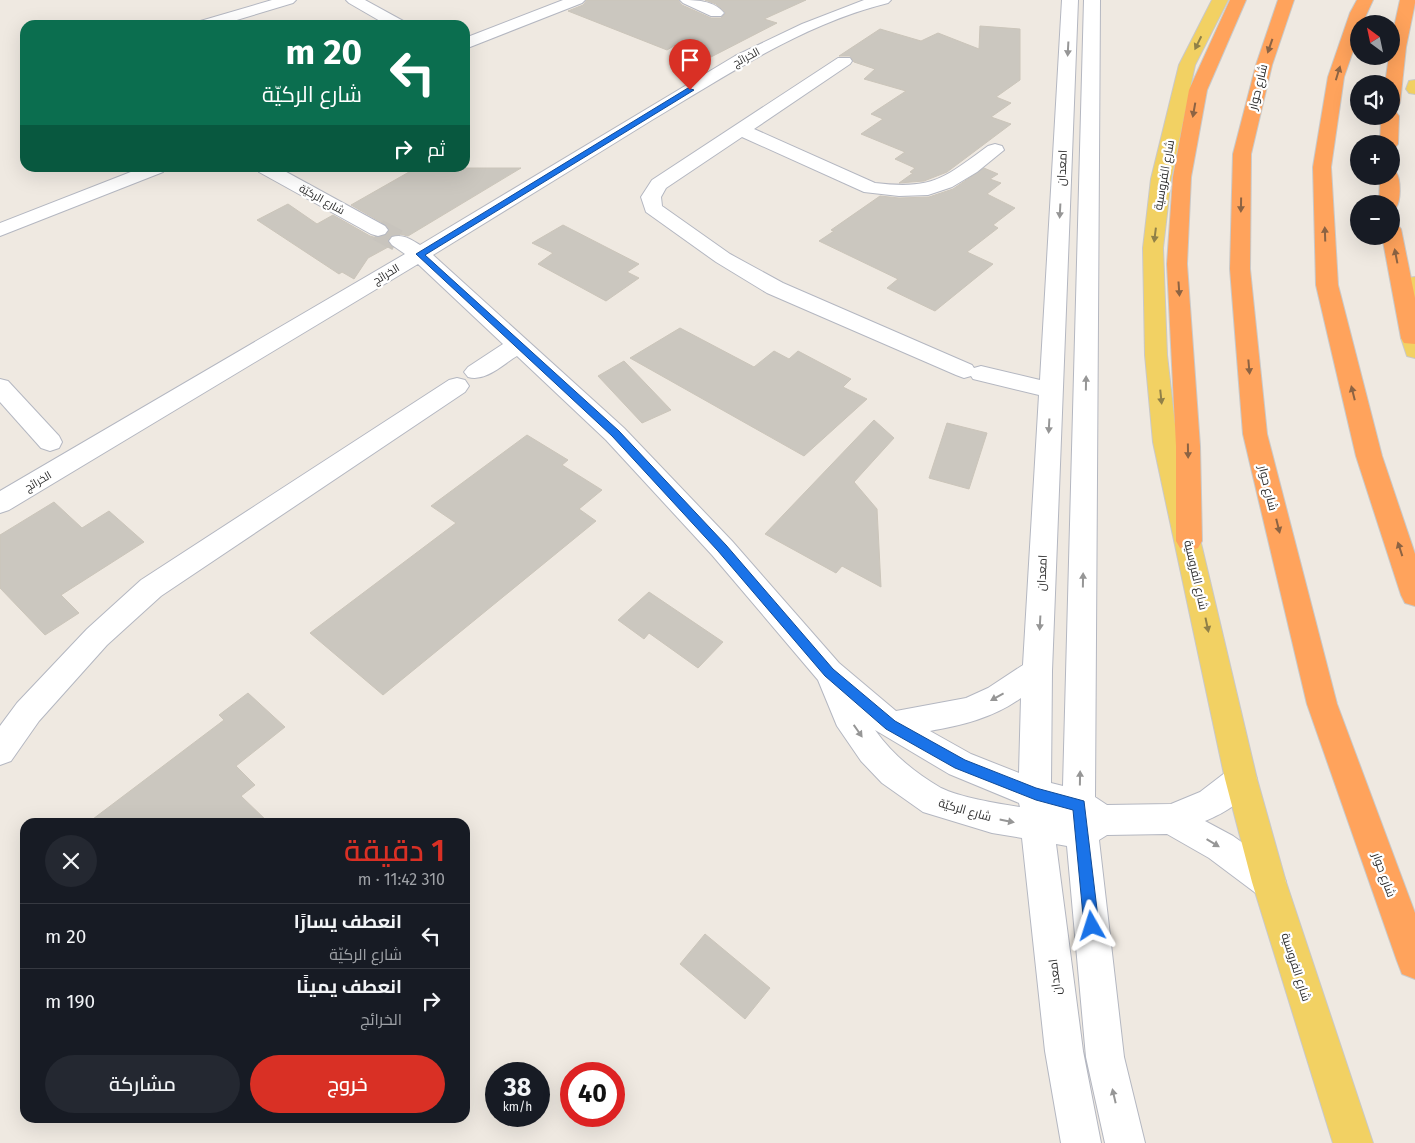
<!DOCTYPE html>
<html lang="ar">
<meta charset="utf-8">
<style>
:root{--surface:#171b24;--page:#242831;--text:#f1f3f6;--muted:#9ea1a6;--line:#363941;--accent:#d93025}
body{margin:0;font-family:"Fira Sans",Cairo,sans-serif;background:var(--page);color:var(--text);direction:rtl;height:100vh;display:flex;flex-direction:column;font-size:19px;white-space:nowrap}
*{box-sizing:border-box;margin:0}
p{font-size:16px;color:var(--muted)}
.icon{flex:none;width:28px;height:28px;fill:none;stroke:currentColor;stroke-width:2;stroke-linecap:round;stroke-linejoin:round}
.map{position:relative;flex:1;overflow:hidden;direction:ltr}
.side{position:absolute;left:20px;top:818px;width:450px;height:305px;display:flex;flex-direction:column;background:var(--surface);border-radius:15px;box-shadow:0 5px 20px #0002;direction:rtl}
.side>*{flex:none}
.hud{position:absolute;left:20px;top:20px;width:450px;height:152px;border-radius:15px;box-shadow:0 5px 20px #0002;direction:rtl;background:#0b6e4f;color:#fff;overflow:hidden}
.needle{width:32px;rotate:327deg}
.tools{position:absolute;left:1350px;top:15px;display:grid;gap:10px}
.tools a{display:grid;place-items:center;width:50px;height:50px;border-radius:50%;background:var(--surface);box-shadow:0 5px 20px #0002;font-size:25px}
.speed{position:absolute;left:485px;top:1062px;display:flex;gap:10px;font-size:25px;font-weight:700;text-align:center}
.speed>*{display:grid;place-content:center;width:65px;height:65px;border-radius:50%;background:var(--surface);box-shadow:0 5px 20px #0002;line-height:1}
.speed small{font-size:12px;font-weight:400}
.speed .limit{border:8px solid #d22;background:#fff;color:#111}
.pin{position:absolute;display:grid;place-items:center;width:42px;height:42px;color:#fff;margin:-51px -21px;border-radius:50% 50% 50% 0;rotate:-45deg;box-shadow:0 0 5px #0007}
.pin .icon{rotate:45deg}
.me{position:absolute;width:55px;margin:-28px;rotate:354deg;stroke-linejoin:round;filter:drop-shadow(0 0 4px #0008)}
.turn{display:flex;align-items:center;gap:18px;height:105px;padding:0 25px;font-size:22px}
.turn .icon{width:65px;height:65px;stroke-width:2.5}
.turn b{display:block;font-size:35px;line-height:42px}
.then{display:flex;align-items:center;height:48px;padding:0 25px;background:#0003;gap:10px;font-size:19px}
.round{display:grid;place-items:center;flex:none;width:52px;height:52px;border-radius:26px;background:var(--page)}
.headline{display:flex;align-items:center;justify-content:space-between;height:85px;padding:0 25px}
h1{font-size:30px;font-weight:600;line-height:38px;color:var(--accent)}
.action{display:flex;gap:10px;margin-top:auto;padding:10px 25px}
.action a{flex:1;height:58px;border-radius:30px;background:var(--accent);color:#fff;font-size:20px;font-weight:600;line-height:58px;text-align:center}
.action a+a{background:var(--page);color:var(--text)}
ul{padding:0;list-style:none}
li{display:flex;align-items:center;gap:15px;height:65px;padding:0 25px;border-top:1px solid var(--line)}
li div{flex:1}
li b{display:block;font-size:19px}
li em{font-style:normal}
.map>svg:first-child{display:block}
</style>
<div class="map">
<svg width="1415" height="1143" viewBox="0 0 1415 1143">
<rect width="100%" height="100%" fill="#efe9e1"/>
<g fill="#cbc7bf" stroke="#cbc5ba">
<path d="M587,0H678L682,5L711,18H721L726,13L716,4L705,0H806L764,19L777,23L711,57L677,44L667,50L568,11L583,5Z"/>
<path d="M980,26L1020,29V80L996,97L1011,103L991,117L1011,124L947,172L924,181L899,183L913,173L910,172L915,168L895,159L905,152L861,134L883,119L871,114L906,91L864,79L875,69L854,62L850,56H839L880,29L921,41L938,33L979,49Z"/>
<path d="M416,168H521L408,236L400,234L390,236L387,241L390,246L368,258L354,279L342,272L339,274L257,220L288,204L317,224L333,215L370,236L377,238L386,236L390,230L386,225L351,205Z"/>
<path d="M984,168L998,174L990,179L1001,183L987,194L1015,208L993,225L998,228L967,252L993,264L935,311L887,288L898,279L819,241L834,231L831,230L880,196L899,198L929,197L953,189Z"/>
<path d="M563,225L639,264L627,272L639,278L606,301L538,264L553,253L532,243Z"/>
<path d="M680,328L754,367L774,351L789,359L798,351L851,379L843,387L867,399L804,456L630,358Z"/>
<path d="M624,361L671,410L642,423L598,376Z"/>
<path d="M874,420L894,438L854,482L877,509L881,587L842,566L836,573L765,534Z"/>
<path d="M947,423L987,433L969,489L929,478Z"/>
<path d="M527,435L568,460L562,465L602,490L579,509L596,521L383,695L310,633L456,523L431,506Z"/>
<path d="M54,502L82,528L109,511L144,542L61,595L79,613L45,635L0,588V535Z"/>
<path d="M649,592L723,642L698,668L649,633L644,639L618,620Z"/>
<path d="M248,693L285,727L236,766L255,785L241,796L268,822H89L224,720L219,715Z"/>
<path d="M705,934L770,988L745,1019L680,964Z"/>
</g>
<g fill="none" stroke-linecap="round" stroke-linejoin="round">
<path stroke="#c8c4bd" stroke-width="22" stroke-dasharray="22 11" stroke-linecap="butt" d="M378,230L399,241"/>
<g stroke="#b4b7c1" stroke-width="2">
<g id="minor">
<path d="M272,0H296L293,3L220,25H195L197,22Z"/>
<path d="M346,0H365L405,22L407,25H387L349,3Z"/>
<path d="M563,0H585L582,3L465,49V38Z"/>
<path d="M680,0C695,0 714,0 724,13L721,16H711L683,3Z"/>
<path d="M864,0H891L888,3C803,24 727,75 652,120C579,165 506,210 433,255L624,428L732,541L839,663L896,711L966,698L988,688L1023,665L1039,395L973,379L971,376L964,378L956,375L767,293L716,262L646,212L641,197L652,180L838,58H850L852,61L850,64L754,129L875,183C933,190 944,178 988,146L995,144L1002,146L1004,150L977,172L952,187L928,195L899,196L864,192L742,137L666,188L661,197L662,206L730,254L783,283L972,365L974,368L981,366L1040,380L1062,0H1078L1052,671L1051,783L1063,786L1084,0H1100L1095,797L1107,805L1171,804L1200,792L1230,769L1241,765L1252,769L1257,779C1248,799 1225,813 1205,821L1233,836L1281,870L1286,882L1281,894L1269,899L1257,894L1209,858L1167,834L1107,835L1099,840L1124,1057L1145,1143H1105L1086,1057L1067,846L1056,844L1083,1051L1101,1143H1061L1045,1051L1022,838L992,833L923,812L882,783L861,761L837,726L818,680L712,555L606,440L517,356C502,365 486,382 468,377L464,372L468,367L503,344L418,264L9,510L0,513V491L405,254L392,245L389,241L392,237C403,234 410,239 420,245L735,56L802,24ZM1021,698L1019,773L971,754L930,731C963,725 993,718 1021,698ZM875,730L949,774L1019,803L1020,807C999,804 959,797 941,788C915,773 892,754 875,730Z"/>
<path d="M141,168H165L163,172L0,236V223Z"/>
<path d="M257,168H279L385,226L388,230L385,234L378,236L371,234L259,172Z"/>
<path d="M457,378L465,380L469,386L465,392L161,596L107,645L39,721L11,761L0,765V726L17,703L87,629L141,580L449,380Z"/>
<path d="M0,379L8,381L59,436L62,442L59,448L50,451L41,448L0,402Z"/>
</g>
</g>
<g stroke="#c9c9c9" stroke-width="2">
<g id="major">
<path d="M1212,0H1228L1195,65L1171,179L1163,248L1167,355L1177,442L1257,779L1286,882L1373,1143H1333L1252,882L1225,779L1153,442L1145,355L1143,248L1151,179L1179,65Z"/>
<path d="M1415,80V94L1409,93L1406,89L1409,81Z"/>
<path d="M1415,277V358L1407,356L1401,338L1404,283L1407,278Z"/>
</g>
</g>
<g stroke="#c9c9c9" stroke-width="2">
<g id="highway">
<path d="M1230,0H1246L1207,90L1191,177L1187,264L1200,446L1202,541L1198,548L1189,551L1180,548L1176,541V446L1167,264L1173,177L1189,90Z"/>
<path d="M1278,0H1294L1272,65L1251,154L1250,269L1267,434L1337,704L1415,913V979L1402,974L1397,961L1307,704L1243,434L1230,269L1233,154L1256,65Z"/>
<path d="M1357,0H1373L1362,24H1359V34L1344,77L1331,167L1338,285L1382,456L1415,554V606L1405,603L1401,595L1356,456L1316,285L1313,167L1328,77L1350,13Z"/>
<path d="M1400,0H1415V3L1406,47L1400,103L1397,107L1391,108V84H1385L1389,56H1391V41Z"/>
<path d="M1391,111L1396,112L1399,116L1398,144L1395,148L1391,149V144H1380L1381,116H1391Z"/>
<path d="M1391,171L1396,172C1401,179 1401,201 1396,208L1391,209V204H1379L1380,176H1391Z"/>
<path d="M1391,223L1398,225L1401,229L1415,298V344L1404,343L1401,338L1382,236H1391Z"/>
</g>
</g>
<use href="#minor" fill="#fff" fill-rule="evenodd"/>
<use href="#major" fill="#f2d163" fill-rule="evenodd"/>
<use href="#highway" fill="#ffa35c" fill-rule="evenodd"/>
</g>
<defs><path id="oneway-solid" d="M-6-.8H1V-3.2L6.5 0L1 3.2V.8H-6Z" transform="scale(1.25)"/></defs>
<g fill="#908048">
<use href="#oneway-solid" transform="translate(1198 43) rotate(116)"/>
<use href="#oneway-solid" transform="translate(1155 235) rotate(97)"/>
<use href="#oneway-solid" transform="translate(1161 397) rotate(84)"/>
<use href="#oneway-solid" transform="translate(1207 625) rotate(78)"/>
</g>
<g fill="#8c6343">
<use href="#oneway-solid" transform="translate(1270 46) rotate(109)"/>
<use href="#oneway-solid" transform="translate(1338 73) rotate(-73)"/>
<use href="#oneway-solid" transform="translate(1194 110) rotate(100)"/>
<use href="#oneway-solid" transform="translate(1241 205) rotate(91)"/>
<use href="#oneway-solid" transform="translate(1325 234) rotate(-92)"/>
<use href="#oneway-solid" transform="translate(1396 256) rotate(-101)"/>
<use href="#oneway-solid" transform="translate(1179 289) rotate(86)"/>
<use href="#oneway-solid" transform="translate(1249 367) rotate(85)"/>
<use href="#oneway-solid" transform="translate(1353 393) rotate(-104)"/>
<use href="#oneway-solid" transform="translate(1188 451) rotate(89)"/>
<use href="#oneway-solid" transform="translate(1278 526) rotate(76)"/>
<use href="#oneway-solid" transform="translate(1400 549) rotate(-108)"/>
</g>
<g fill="#969696">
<use href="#oneway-solid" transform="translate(1068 49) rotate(93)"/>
<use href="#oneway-solid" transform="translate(1060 211) rotate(93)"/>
<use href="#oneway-solid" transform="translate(1086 383) rotate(-89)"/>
<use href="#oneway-solid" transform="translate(1049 426) rotate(93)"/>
<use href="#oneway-solid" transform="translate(1083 580) rotate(-89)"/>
<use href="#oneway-solid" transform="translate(1040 623) rotate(93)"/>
<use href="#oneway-solid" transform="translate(997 697) rotate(151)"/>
<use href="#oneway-solid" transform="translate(858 731) rotate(55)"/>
<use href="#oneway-solid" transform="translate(1080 778) rotate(-89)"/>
<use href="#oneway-solid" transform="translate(1007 821) rotate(11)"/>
<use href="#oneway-solid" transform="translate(1213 843) rotate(31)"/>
<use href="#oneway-solid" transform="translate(1114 1096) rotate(-103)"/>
</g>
<path fill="#1a73e8" stroke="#114b97" d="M688,88L694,90L425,255L619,431L726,545L833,669L895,721L965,760L1036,788L1084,801L1099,926L1097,931L1092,933L1086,931L1084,926L1073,810L1036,800L955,768L886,729L825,676L718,551L612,436L416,254Z"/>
<g text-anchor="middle" stroke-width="4.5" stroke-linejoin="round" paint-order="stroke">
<g font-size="11" fill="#2e2e2e" stroke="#fff">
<text transform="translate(746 57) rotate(-28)" y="4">الخرائج</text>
<text transform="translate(322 199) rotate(29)" y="4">شارع الركيّة</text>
<text transform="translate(386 274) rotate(-31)" y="4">الخرائج</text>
<text transform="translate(38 481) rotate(-30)" y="4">الخرائج</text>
</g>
<g font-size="12" fill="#2e2e2e" stroke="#fff">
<text transform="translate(1258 87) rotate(-76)" y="4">شارع حوار</text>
<text transform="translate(1062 168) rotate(-87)" y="4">امعدان</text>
<text transform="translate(1164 175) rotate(-80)" y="4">شارع الفروسية</text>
<text transform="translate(1268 488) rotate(76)" y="4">شارع حوار</text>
<text transform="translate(1042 573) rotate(-87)" y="4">امعدان</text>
<text transform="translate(1196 575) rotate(77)" y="4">شارع الفروسية</text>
<text transform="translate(965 810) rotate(16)" y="4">شارع الركيّة</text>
<text transform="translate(1384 875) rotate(70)" y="4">شارع حوار</text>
<text transform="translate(1296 967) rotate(72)" y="4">شارع الفروسية</text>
<text transform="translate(1055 977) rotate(-97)" y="4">امعدان</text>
</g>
</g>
</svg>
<div class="tools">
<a><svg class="needle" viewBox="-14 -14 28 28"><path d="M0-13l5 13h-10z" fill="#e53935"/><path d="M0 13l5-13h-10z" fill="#9ea1a6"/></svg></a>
<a><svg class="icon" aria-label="sound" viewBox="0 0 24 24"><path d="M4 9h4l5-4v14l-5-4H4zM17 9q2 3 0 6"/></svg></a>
<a>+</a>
<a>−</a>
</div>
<div class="speed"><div>38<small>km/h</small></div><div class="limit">40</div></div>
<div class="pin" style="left:690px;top:90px;background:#d93025"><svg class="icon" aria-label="arrive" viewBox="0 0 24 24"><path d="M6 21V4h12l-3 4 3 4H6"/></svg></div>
<svg class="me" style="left:1092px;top:926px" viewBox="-20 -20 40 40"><path d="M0-17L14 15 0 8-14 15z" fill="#1a73e8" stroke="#fff" stroke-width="4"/></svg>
<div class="hud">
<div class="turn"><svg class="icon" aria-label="left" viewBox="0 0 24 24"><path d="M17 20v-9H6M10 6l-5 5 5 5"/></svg><div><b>20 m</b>شارع الركيّة</div></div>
<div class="then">ثم<svg class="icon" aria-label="right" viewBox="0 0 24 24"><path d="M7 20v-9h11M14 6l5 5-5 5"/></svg></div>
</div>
<section class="side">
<div class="headline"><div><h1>1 دقيقة</h1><p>310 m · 11:42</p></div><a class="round"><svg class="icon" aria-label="close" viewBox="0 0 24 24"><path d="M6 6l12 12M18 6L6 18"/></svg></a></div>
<ul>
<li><svg class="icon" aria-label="left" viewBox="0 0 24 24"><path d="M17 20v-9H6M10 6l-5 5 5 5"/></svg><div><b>انعطف يسارًا</b><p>شارع الركيّة</p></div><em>20 m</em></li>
<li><svg class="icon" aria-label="right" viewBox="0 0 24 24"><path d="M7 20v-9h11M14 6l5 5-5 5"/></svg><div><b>انعطف يمينًا</b><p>الخرائج</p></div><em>190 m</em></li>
</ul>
<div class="action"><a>خروج</a><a>مشاركة</a></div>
</section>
</div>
